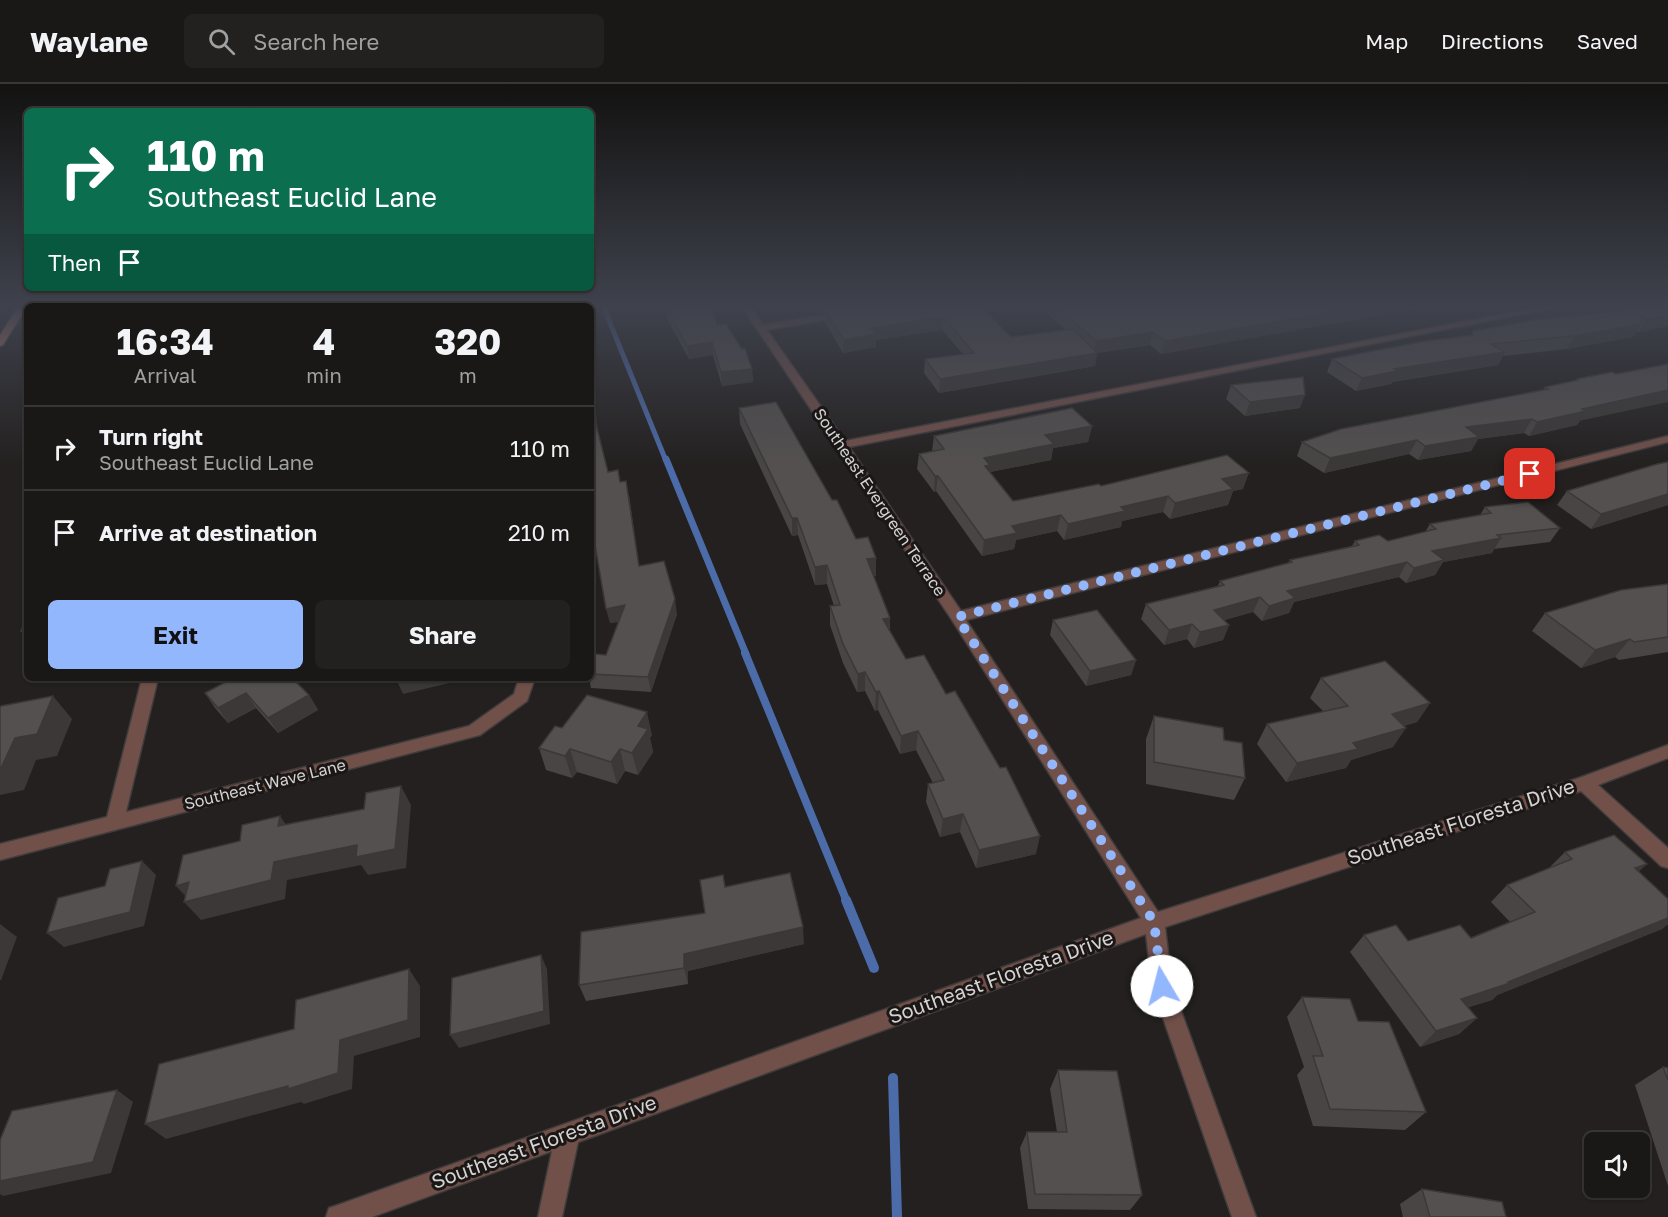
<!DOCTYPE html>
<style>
:root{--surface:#1a1817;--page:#232120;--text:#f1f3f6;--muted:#9fa0a1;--line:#383736;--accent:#93b7fd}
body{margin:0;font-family:"Golos Text",sans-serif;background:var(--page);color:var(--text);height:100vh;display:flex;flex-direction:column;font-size:22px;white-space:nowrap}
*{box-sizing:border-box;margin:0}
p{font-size:20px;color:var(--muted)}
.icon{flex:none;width:33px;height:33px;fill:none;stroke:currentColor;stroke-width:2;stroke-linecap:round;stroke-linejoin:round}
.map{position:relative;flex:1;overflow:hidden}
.panel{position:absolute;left:24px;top:219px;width:570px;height:378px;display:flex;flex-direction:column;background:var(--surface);border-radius:9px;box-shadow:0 2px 4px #0004,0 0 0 2px var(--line)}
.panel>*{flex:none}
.banner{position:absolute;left:24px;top:24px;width:570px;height:183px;border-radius:9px;box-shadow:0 2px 4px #0004,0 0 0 2px var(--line);background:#0b6e4f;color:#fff;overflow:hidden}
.controls{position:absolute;left:1584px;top:1048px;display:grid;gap:12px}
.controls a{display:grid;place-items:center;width:66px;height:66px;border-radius:9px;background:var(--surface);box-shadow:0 2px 4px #0004,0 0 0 2px var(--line);font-size:30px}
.pin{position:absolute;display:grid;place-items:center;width:51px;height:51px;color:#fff;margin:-26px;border-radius:12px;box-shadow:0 3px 9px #0006}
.me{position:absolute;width:66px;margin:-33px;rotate:352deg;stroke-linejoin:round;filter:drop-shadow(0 0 4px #0008)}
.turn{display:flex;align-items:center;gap:21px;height:126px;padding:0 24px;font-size:27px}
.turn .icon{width:78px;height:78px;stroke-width:2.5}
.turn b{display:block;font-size:42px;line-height:51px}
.then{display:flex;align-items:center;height:57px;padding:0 24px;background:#0003;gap:12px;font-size:22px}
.eta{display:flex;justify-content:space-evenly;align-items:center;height:102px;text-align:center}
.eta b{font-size:36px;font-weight:700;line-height:42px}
.button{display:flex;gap:12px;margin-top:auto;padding:12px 24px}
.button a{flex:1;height:69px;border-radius:9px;background:var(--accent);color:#111;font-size:24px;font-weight:700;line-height:69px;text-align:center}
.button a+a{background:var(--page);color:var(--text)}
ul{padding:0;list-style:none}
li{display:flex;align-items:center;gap:18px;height:84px;padding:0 24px;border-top:2px solid var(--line)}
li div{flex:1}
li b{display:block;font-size:22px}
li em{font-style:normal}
header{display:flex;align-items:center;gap:36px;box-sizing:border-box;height:84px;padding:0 30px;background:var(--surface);border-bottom:2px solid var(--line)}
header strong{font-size:28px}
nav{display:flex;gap:33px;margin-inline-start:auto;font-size:21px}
.search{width:420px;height:54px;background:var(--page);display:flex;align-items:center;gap:15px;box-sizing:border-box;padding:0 21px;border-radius:9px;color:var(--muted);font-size:22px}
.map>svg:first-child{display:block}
</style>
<header>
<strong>Waylane</strong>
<div class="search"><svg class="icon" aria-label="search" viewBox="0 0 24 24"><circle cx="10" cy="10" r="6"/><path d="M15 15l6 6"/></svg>Search here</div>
<nav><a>Map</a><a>Directions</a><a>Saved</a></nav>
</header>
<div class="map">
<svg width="1668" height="1133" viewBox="0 0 1668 1133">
<rect width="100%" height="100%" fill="#23201f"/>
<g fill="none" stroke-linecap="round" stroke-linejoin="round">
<path stroke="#4c6ba9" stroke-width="5" d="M604,224L666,377"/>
<path stroke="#4c6ba9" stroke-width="7" d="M666,375L746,570"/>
<path stroke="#4c6ba9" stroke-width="8" d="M745,569L847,818"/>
<g stroke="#4c6ba9" stroke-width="10">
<path d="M846,816L874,884"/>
<path d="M893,994L897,1133"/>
</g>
<g stroke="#3f3c3c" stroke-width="3">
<g id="minor">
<path d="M743,224H752L763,241L866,224H889L767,246L845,357L1534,224H1554L849,363L961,527L1668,352V358L966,536L1158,828L1579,694L1668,661V674L1598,701L1668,764V784L1661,782L1581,707L1165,843L1172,902L1256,1133H1232L1152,902L1146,850L578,1058L562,1133H538L552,1067L372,1133H326L329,1124L338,1121L1141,834L952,536Z"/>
<path d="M142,594H158L126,728L469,642L514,610L519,594H535L527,617L480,651L0,776V760L107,733Z"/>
</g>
</g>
<g stroke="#3f3c3c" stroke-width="3">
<path id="major" d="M17,224H26L3,261L0,262V251Z"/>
</g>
<use href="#minor" fill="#72504a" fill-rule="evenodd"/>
<use href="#major" fill="#c47e71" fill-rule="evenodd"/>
</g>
<g fill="#484544">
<path d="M666,224L717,241L752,285L753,298L722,302L713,271L689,275L668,237Z"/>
<path d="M816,224H982L1011,253L1066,246L1041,224H1420L1161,270L1150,261L1097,269L1095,282L939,309L924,289L925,275L963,270L942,246L876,256V263L843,269L825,238L824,229H819Z"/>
<path d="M1611,224H1668V242L1639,248L1637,247L1633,253L1567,265L1503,272L1498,281L1392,298L1391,300L1356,307L1327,288L1332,275L1471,251L1473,247L1608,228Z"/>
<path d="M1612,288L1577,341L1529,352L1524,349L1478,355L1471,367L1418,376L1409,370L1324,389L1297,372L1302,358L1543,306L1545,303L1576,296L1577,295Z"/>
<path d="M1231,301L1300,324L1245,332L1226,315Z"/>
<path d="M739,324L832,416L856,455L876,492H874L890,534V547L906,575L1036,770L976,784L960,748L940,753L926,718L928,700L933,699L916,666L900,670L878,626L875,627L865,607L857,608L843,579L830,541V522H834L827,500L815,501L798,451L792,452L740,340Z"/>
<path d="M596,329L598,350L608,388L620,398L629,411L639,482L677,530L651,608L591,604L589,594H591V580L606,571L618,538L610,539Z"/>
<path d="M1092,342L1088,358L1053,364L1051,376L990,388L1013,417L1101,402L1243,405L1233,407L1228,421L1170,435L1163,428L1122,437L1121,443L1064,456L1057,447L1016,456L1014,465L982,472L936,407L934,408L917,385L919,370L932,367L934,352Z"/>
<path d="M1668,378V421L1591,445L1557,421L1567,407Z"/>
<path d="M1485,423L1560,444L1550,458L1494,465L1492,469L1443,478L1435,491L1406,499L1399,493L1294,518L1289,529L1262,537L1253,528L1224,536L1229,541L1223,556L1194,564L1187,555L1164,561L1141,535L1146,520L1218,502L1220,497L1288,479L1290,476L1352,462L1355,457H1388L1425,448L1430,440L1480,431Z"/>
<path d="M1668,500V568L1619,576L1615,573L1581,584L1532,547L1545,529Z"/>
<path d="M1053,536L1136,576L1131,591L1086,602L1050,551Z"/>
<path d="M1321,594L1430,619L1417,638L1404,642L1393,663L1351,676L1346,684L1286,698L1257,660L1267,640L1324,628L1310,614Z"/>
<path d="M205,609L309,611L318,626L278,649L256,624L228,639L215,624Z"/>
<path d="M1154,632L1224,656L1245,694L1234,716L1146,700V655Z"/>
<path d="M562,644L652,651L650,654L653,668L638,691L625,687L617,700L577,688L572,694L546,686L539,664Z"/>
<path d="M1565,768L1647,780L1638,788L1668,815V840L1662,845L1497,911L1492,916L1468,923L1477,934L1459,950L1420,963L1350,868L1364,851L1408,857L1471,854L1510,838L1491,818L1507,801L1549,784Z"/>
<path d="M725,803L804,860L688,887V900L586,917L579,901L705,829Z"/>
<path d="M1302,913L1358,937L1426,1028L1405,1046L1313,1042L1297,991L1304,983L1287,933Z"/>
<path d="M1663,983L1668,984V1102L1635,1001Z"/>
<path d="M1058,986L1142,1111L1130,1126L1028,1125L1020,1064L1027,1048H1057L1050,1005Z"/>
<path d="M1422,1105L1506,1133H1403L1400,1120Z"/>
</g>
<g fill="#3b3837">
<path d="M819,224H850L824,225V229H819Z"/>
<path d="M1354,224H1420L1161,270L1165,257Z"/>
<path d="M1668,231V242L1639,248L1647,235Z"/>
<path d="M943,233L942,246L876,256V263L843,269L844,256L871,244Z"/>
<path d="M1641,240L1633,253L1567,265L1575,252Z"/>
<path d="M1153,248L1150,261L1097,269L1095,282L939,309L940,295L1093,269L1096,257Z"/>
<path d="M712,258L713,271L689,275L687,262Z"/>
<path d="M1505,268L1498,281L1392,298L1391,300L1356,307L1362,294L1394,285Z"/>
<path d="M752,285L753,298L722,302L721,288Z"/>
<path d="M1668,306V318L1579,337L1577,341L1529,352L1537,338L1582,325Z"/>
<path d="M1305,311L1300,324L1245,332L1250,318Z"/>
<path d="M593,315L596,329L598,354L596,340Z"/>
<path d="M1532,335L1524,349L1478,355L1471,367L1418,376L1425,362L1466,343Z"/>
<path d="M1092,342L1088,358L1053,364L1051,376L989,388L983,398L984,374L1045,351Z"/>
<path d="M1417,356L1409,370L1324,389L1330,374Z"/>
<path d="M1249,389L1243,405L1233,407L1228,421L1170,435L1175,419L1222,395Z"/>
<path d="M935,392H938L936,407L934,408Z"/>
<path d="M1668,410V421L1591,445L1601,430Z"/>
<path d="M1168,412L1163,428L1122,437L1121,443L1064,456L1068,440L1121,423Z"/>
<path d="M1061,431L1057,447L1016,456L1014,465L982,472L984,456L1012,442Z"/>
<path d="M792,434H797L798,451L792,452Z"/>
<path d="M1501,454L1492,469L1443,478L1435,491L1406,499L1414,484L1432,467Z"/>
<path d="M876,474V492L867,493V475Z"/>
<path d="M1407,478L1399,493L1294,518L1289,529L1262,537L1269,522L1287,507Z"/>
<path d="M827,481V500L815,501V483Z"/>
<path d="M1260,513L1253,528L1208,541L1214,526Z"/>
<path d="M675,515L677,530L651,608L648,593Z"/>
<path d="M625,521L628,536L610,539L606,525Z"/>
<path d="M890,534L889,553L883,535Z"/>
<path d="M1192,540L1187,555L1164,561L1169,546Z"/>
<path d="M1229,541L1223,556L1194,564L1200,548Z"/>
<path d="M27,546V555L21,547Z"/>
<path d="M1630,555L1615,573L1581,584L1595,566Z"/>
<path d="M1136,576L1131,591L1086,602L1090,587Z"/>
<path d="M865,588V607L857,608L858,590Z"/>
<path d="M398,594H453L454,598L403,610L396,595Z"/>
<path d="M879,607L878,626L875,627L876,608Z"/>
<path d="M246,609L256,624L228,639L218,624Z"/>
<path d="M309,611L318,626L278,649L268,634Z"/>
<path d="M53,612L72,635L57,672L36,676L24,706L0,711V684L15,654Z"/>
<path d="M1430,619L1417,638L1379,649L1392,630Z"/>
<path d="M647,628L652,651L650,654L653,668L638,691L632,669L638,642Z"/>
<path d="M1406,644L1393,663L1351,676L1346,684L1286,698L1297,679L1353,659Z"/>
<path d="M918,647L916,666L900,670L901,652Z"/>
<path d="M570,665L577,688L572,694L565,672Z"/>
<path d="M620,665L625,687L617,700L611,678Z"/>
<path d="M401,702L411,721L406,784L368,791L361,781L287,796L285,815L201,836L184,818L190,817L176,802L274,778L357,761Z"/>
<path d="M963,730L960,748L940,753L943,735Z"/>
<path d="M280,732L293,751L278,742Z"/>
<path d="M1040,752L1036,770L976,784L979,766Z"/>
<path d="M142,777L156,791L144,842L64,863L47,849Z"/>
<path d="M1647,780L1627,798L1635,784Z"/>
<path d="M1668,834V840L1662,845L1497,911L1492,916L1445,931L1461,915L1508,898Z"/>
<path d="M0,840L17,853L1,896H0Z"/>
<path d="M803,843L804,860L688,887V900L684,884V870Z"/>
<path d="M541,871L547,885L550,940L459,964L450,951Z"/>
<path d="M409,885L420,902V953L354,972L352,1005L304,1020L301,1018L166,1055L145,1040L340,956Z"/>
<path d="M1477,934L1459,950L1420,963L1436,947Z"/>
<path d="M117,1006L133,1018L111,1089L3,1112L0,1110V1097Z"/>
</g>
<g fill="#54504f" stroke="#3b3837" stroke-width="1.5">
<path d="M667,224H711L717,241L726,240L742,265L745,264L752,285L721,288L712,258L687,262Z"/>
<path d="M830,224H982L1011,253L1073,245L1097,269L940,295L925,275L974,269L943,233L871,244L876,250L844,256L824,225Z"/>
<path d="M1058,224H1354L1165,257L1153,248L1096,257Z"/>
<path d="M1623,224H1668V231L1647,235L1640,232L1641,240L1575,252L1491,260L1505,268L1394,285L1397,287L1362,294L1332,275L1425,257L1473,251V247L1540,235L1628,226Z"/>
<path d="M1668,280V306L1582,325L1586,327L1537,338L1532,335L1466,343L1479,353L1425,362L1417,356L1330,374L1302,358L1341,345L1548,305L1545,303L1578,296L1577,295L1612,288L1616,290Z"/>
<path d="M1303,293L1305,311L1250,318L1231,301Z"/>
<path d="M593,315L596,340L608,388L618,386L620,398L626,397L639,482L664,477L675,515L648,593L591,590V580L595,570L606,571L625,521L606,525L591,438V316Z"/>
<path d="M776,318L832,416H837L856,455L868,453L876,474L867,475L890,534L883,535L906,575L924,571L946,610L955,607L1000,684L1006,683L1040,752L979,766L963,730L943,735L928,700L944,696L918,647L901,652L879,607L876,608L865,588L858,590L843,560L830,522L840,521L827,481L815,483L797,434H792L739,324Z"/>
<path d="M1072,324L1092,342L1045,351L1054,360L984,374L990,381L985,382L1013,417L1099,400L1101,402L1227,371L1249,389L1222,395L1233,405L1175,419L1168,412L1121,423L1125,427L1068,440L1061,431L1012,442L1017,449L984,456L938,392H935L919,370L944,365L934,352Z"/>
<path d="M1668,378V410L1601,430L1567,407L1657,380Z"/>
<path d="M1528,418L1560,444L1497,451L1501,454L1432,467L1444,476L1414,484L1407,478L1287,507L1295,514L1269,522L1260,513L1214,526L1229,541L1200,548L1192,540L1169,546L1146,520L1224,501L1220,497L1292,478L1290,476L1359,461L1355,457L1379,451L1388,457L1436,445L1430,440L1491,429L1485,423Z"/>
<path d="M1668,500V553L1634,558L1630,555L1595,566L1545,529L1621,506Z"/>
<path d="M1097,526L1136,576L1090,587L1053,536Z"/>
<path d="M27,532V546L21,547Z"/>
<path d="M1385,577L1430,619L1392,630L1406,644L1353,659L1358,665L1297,679L1267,640L1348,622L1321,594Z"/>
<path d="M233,594H292L309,611L268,634L246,609L218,624L205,609Z"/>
<path d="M587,611L647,628L638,642L648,645L632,669L620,665L611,678L570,665L565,672L539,664L555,642L562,644Z"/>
<path d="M53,612L37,650L15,654L1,684H0V623L1,622Z"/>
<path d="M1154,632L1223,644L1224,656L1242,659L1245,694L1154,678Z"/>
<path d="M401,702L395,765L356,773L357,761L274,778L271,796L184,818L189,798L176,802L183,771L240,757L242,741L280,732L278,742L364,725L366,709Z"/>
<path d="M1614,751L1647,780L1635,784L1668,815V834L1508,898L1510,899L1461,915L1477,934L1436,947L1364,851L1396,841L1408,857L1460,841L1471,854L1535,828L1507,801L1572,775L1565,768Z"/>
<path d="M142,777L130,828L47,849L58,814L105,802L110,785Z"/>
<path d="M790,789L803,843L684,870V884L579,901L581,848L705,829L700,796L723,791L725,803Z"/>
<path d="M541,871L544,927L450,951L452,894Z"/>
<path d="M409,885L408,936L340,956L338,989L288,1005V1002L145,1040L159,980L294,945L296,916Z"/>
<path d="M1302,913L1350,915L1358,937L1389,938L1426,1028L1330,1025L1313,972H1323Z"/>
<path d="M1663,983L1668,984V996Z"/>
<path d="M1058,986L1117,987L1142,1111L1035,1110L1027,1048H1067Z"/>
<path d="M117,1006L93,1078L0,1097V1056L12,1027Z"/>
<path d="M1422,1105L1502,1118L1506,1133H1430Z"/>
</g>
<linearGradient id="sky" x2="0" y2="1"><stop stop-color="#131211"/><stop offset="0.58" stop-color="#3f424d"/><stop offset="1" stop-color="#3f424d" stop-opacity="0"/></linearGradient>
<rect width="1668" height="383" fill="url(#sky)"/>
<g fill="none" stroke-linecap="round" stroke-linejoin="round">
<path stroke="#93b7fd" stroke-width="10" stroke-dasharray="0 18" d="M1162,902L1154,838L957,533L1530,390"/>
</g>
<g text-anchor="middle" stroke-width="6" stroke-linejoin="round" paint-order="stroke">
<g font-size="16" fill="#d5d2d2" stroke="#1a1716">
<text transform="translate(880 418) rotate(56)" y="6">Southeast Evergreen Terrace</text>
<text transform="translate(265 700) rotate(-14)" y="6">Southeast Wave Lane</text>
</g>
<g font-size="20" fill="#d5d2d2" stroke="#1a1716">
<text transform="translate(1461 738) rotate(-18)" y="7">Southeast Floresta Drive</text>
<text transform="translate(1001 893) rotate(-20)" y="7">Southeast Floresta Drive</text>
<text transform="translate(544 1058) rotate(-20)" y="7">Southeast Floresta Drive</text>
</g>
</g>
</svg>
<div class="controls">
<a><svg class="icon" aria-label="sound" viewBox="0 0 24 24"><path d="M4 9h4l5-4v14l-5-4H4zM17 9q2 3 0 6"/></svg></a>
</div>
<div class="pin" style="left:1530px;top:390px;background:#d93025"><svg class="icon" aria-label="arrive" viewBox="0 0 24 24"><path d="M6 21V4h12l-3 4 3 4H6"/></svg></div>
<svg class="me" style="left:1162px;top:902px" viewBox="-20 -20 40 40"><circle r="19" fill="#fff"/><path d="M0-13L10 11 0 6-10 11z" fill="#93b7fd"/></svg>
<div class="banner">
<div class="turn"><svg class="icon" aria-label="right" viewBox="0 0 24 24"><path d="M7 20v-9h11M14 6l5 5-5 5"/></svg><div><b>110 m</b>Southeast Euclid Lane</div></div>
<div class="then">Then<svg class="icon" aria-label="arrive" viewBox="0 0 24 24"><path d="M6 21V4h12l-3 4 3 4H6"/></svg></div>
</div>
<section class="panel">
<div class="eta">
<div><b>16:34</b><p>Arrival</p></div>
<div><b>4</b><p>min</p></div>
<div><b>320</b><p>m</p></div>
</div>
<ul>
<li><svg class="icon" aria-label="right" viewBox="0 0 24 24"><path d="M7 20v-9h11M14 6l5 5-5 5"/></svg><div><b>Turn right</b><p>Southeast Euclid Lane</p></div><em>110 m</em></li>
<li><svg class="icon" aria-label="arrive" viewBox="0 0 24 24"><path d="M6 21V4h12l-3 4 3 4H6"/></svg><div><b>Arrive at destination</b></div><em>210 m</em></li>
</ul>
<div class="button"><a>Exit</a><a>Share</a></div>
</section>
</div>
